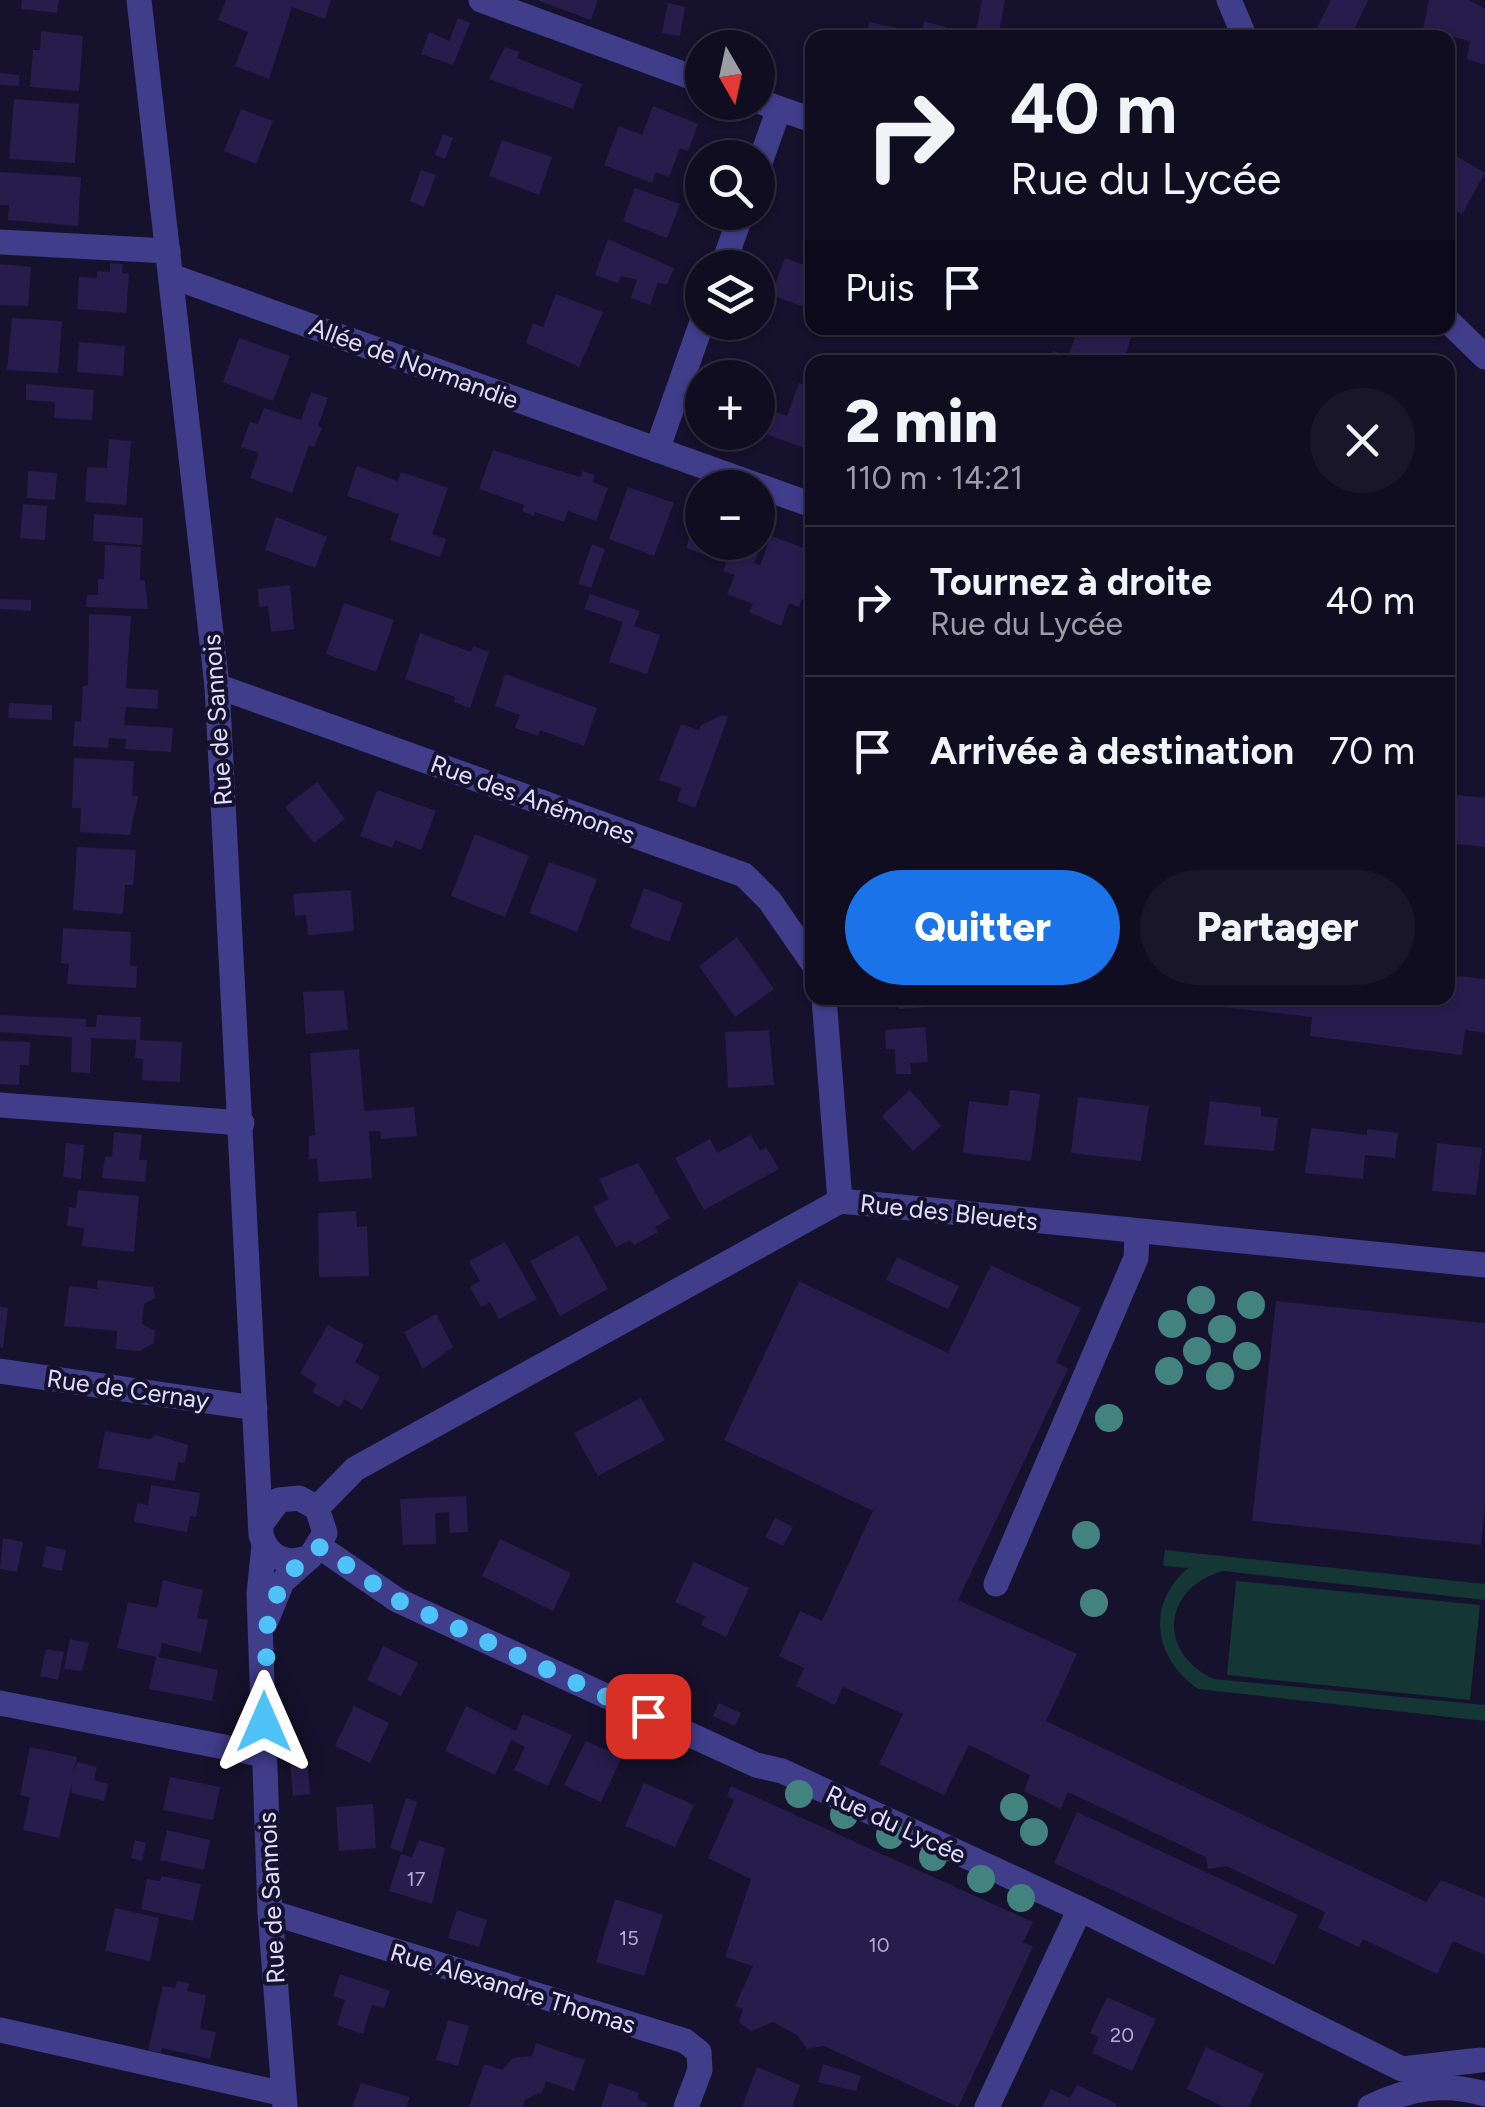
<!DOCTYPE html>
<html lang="fr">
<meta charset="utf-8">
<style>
:root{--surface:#100d21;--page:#19162a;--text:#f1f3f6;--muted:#9c9ca5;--line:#302d3f;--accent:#1a73e8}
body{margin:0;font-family:Figtree,sans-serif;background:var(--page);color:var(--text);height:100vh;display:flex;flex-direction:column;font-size:38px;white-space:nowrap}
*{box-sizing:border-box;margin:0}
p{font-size:32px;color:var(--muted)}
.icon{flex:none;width:55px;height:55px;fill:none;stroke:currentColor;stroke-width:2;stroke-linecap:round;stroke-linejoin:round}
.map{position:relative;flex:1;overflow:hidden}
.drawer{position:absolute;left:805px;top:355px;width:650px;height:650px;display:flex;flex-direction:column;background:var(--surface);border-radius:20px;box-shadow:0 2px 8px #0004,0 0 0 2px var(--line)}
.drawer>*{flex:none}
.banner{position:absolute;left:805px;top:30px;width:650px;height:305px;border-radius:20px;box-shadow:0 2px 8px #0004,0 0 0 2px var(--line);background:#100d21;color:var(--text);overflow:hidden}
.needle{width:65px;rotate:171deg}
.buttons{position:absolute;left:685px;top:30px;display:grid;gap:20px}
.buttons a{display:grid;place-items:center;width:90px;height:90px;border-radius:50%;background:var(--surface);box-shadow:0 2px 8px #0004,0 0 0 2px var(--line);font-size:50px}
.pin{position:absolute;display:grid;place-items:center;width:85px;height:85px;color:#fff;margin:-42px;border-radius:20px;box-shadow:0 5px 15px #0006}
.me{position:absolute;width:110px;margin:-55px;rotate:0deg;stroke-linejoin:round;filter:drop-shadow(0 0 8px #0008)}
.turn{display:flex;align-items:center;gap:35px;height:210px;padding:0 40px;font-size:45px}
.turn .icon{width:130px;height:130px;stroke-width:2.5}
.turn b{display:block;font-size:70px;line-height:85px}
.then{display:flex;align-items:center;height:95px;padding:0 40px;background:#0003;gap:20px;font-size:38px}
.round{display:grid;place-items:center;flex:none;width:105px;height:105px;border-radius:52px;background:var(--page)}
.summary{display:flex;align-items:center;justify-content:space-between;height:170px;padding:0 40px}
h1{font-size:60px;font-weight:800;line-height:75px}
.button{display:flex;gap:20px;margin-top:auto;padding:20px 40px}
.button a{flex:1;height:115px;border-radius:60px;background:var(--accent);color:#fff;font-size:40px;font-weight:800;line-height:115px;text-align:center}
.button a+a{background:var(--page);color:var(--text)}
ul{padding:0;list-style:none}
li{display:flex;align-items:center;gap:30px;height:150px;padding:0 40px;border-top:2px solid var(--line)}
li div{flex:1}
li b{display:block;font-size:38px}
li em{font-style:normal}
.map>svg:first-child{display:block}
</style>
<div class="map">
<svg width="1485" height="2107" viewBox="0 0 1485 2107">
<rect width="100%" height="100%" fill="#16112c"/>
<g fill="#143635">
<path d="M1165,1550L1485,1584V1600L1223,1571C1162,1588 1157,1653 1214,1679L1485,1705V1721L1198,1689C1154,1658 1145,1605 1188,1568L1163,1566Z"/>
<path d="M1236,1581L1480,1605L1470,1700L1227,1675Z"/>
</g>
<g fill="#271d4d">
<path d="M22,0H59L57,13L21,9Z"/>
<path d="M226,0H331L325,19L292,7L269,79L235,66L248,32L218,20Z"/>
<path d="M537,0H598L591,20Z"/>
<path d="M982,0H1005L998,38H975Z"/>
<path d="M1331,0H1368L1350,38H1312Z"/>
<path d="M1429,0H1469L1485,9V65L1467,59L1470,41L1423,30Z"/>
<path d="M668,3L685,7L680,36L662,33Z"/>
<path d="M458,18L470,23L453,65L421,54L429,32L449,41Z"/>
<path d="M924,21L968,34L967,38H921Z"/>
<path d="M869,22L897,28L896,38H866Z"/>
<path d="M1157,30L1159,38H1134L1133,36Z"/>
<path d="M41,31L83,36L79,91L30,87L33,50H40Z"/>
<path d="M505,47L519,52L517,58L582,84L573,109L489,79Z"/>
<path d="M0,73L19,75V86L0,85Z"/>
<path d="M14,99L79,104L75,163L9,159Z"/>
<path d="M653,106L698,124L688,151L680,148L669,177L656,172L652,183L604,165L619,126L642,135Z"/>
<path d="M241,109L273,121L256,164L224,151Z"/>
<path d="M443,134L453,138L445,159L435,155Z"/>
<path d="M502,140L552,157L539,195L489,176Z"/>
<path d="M1448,151L1485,173L1462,214L1448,205Z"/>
<path d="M421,170L436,175L424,207L410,201Z"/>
<path d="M0,172L81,177L78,226L8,220L9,205H0Z"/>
<path d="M635,188L680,204L667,238L623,221Z"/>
<path d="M608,239L674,268L667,285L658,282L650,305L631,298L637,280L621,276L618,283L595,275Z"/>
<path d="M785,258L812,268L804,307L771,295Z"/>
<path d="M110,263L123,264L122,273L129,274L126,313L77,309L79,277L97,278V271L110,272Z"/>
<path d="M0,264L31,267L28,306L0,305Z"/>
<path d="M556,294L603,312L579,367L526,343L533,323L543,327Z"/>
<path d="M12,318L62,321L58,373L7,370Z"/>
<path d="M1079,328L1133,332L1123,362H1049L1053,351L1068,356Z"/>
<path d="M239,338L290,356L273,401L223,382Z"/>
<path d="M79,342L125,346L123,376L77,372Z"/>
<path d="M799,383L812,388V451L758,431V405L787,416Z"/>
<path d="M26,384L94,390L92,420L54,418L55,402L26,400Z"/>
<path d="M311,392L328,398L318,426L322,428L314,447L309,445L292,493L250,478L259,453L241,447L250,422L258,424L264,408L301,420Z"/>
<path d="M109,439L131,441L126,505L85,502L87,467L107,468Z"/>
<path d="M493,450L580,477L583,471L595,475L592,482L608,488L596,521L568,511L564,522L535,512L534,516L522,511L524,505L479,489Z"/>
<path d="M357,466L398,481L401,472L448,488L432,534L446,539L440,557L390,540L399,514L347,496Z"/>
<path d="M28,471L57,473L55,500L27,498Z"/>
<path d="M628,487L674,503L654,556L609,539Z"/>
<path d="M696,499L702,501V542L763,540L754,563L760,565L771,536L812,551V603L802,599L799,607L789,603L781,626L749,612L753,604L727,594L735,575L723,571L732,547L724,544L718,560L686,548L692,529L686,527Z"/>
<path d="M23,504L47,506L45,540L20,538Z"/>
<path d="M94,514L143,518L142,545L93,541Z"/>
<path d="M276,517L327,537L315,568L265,550Z"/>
<path d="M592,544L605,549L591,588L578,584Z"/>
<path d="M105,545L141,547L140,580L145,581L148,609L86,607L87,595H98V579H104Z"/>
<path d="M290,585L294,629L271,632L268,606L259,607L258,589Z"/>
<path d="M590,594L640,611L634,626L660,635L647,674L609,662L623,622L584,609Z"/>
<path d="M0,599L31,600V611L0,609Z"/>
<path d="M344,603L394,620L376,672L326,654Z"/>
<path d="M89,614L131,616L126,688L158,690V700L157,709L126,707L124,725L173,728L171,752L125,749L126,739L109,738L108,748L73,746L75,721L81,722L83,686L88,685Z"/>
<path d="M420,633L471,652L473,646L489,652L470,708L454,702L455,697L405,679Z"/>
<path d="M505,674L597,708L584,746L540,730L538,736L515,728L520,715L495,706Z"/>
<path d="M9,703L52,705V720L8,718Z"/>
<path d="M722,715L728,717L695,808L677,801L681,788L659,780L681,724L699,730L701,725Z"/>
<path d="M74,758L134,761L132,796H138L130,835L80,832L81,808H72Z"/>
<path d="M317,782L345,819L314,843L285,807Z"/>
<path d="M377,790L436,811L421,850L395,840L392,848L360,836Z"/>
<path d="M1448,794L1485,798V847L1448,843Z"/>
<path d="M475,834L529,856L505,917L451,896Z"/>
<path d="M77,847L136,850L133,885H125L123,914L73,910Z"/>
<path d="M549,862L597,879L577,932L529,913Z"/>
<path d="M644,888L683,903L669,942L630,927Z"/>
<path d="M351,890L354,931L308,935L306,915L295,916L293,894Z"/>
<path d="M63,928L131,932L130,966H137L136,988L67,984L69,964L61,963Z"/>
<path d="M737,937L774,989L735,1017L699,966Z"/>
<path d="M1448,975L1485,979V1033L1465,1030L1462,1055L1310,1036L1312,1017L1158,1000L1448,998Z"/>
<path d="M344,990L348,1030L306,1034L303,992Z"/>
<path d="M898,998H945V1006L899,1009Z"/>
<path d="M0,1015L86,1019V1027H96L97,1015L141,1017L140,1040L182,1042L180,1082L142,1080L143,1059L135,1058L136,1040L91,1038L90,1073L71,1072L72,1037L0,1032Z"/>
<path d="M925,1027L928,1062L910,1063L911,1074H896L895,1049H886L885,1030Z"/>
<path d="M769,1030L774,1085L728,1088L725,1032Z"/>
<path d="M0,1041L30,1042L29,1065H20L19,1085L0,1084Z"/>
<path d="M359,1049L364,1111L414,1107L417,1136L381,1139L380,1131H369L372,1178L319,1182L317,1159H309V1136L315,1135L310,1053Z"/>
<path d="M910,1090L941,1126L913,1151L882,1116Z"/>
<path d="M1010,1090L1040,1094L1031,1161L963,1153L969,1101L1008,1106Z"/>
<path d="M1078,1097L1149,1106L1141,1161L1071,1153Z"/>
<path d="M1210,1101L1261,1107V1116L1278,1118L1274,1151L1204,1145Z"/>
<path d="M1311,1128L1367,1135V1129L1398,1133L1395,1158L1365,1155L1363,1179L1305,1173Z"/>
<path d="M114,1132L142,1135L139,1160H147L145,1182L102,1178L105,1156L112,1157Z"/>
<path d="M751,1135L760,1151L766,1147L779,1169L704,1210L675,1158L710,1139L717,1153Z"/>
<path d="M66,1143L84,1145L81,1179L63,1177Z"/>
<path d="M1437,1143L1482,1148L1476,1195L1432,1191Z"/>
<path d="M638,1163L670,1218L655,1227L658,1232L634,1245L630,1240L616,1247L593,1207L609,1199L599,1179Z"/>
<path d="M78,1190L139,1196L134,1252L82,1246L84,1228L67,1226L69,1207L76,1208Z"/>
<path d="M356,1211L357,1227L367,1226L369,1276L319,1277L318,1213Z"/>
<path d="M578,1235L608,1289L560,1316L530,1261Z"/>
<path d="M505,1242L537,1299L499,1319L490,1302L481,1307L470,1287L480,1281L469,1261Z"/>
<path d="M897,1257L959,1286L948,1309L886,1280Z"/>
<path d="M991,1265L1081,1308L1056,1362L1068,1369L958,1600L1077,1654L1046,1721L1426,1902L1441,1880L1485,1898V1955L1453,1941L1437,1974L1363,1939L1359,1947L1318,1928L1325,1912L1226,1866L1208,1869L1206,1857L1068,1792L1061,1809L1024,1791L1030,1775L969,1745L944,1795L879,1764L903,1714L843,1687L835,1705L796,1686L804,1668L779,1656L800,1611L822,1621L873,1511L724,1440L799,1281L948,1353Z"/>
<path d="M98,1280L153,1287L155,1298L144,1304L142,1324L155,1331L154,1343L140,1351L116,1349L117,1331L64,1326L69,1286L97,1289Z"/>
<path d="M1276,1301L1485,1323V1503L1481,1545L1252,1521Z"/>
<path d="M0,1307L8,1308L3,1348L0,1347Z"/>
<path d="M436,1314L453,1347L423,1369L404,1332Z"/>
<path d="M328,1325L364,1345L355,1362L380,1377L362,1410L344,1399L339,1407L312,1392L317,1384L300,1373Z"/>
<path d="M641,1398L665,1440L598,1476L574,1433Z"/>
<path d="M105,1431L150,1439L156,1435L188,1445L185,1463L178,1462L175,1481L98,1468Z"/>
<path d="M151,1485L200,1493L196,1517L190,1516L187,1532L134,1522L137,1503L148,1505Z"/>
<path d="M466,1496L468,1532L450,1533L449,1512L435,1513L436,1544L403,1545L400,1499Z"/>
<path d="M775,1518L793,1527L783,1546L765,1537Z"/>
<path d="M3,1538L23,1542L17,1572L0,1569Z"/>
<path d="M500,1539L571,1573L553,1611L482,1576Z"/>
<path d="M46,1546L66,1550L62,1571L42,1567Z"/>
<path d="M694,1562L749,1588L726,1637L701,1625L705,1616L675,1602Z"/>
<path d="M163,1580L203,1590L197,1618L208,1620L201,1653L162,1643L159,1657L218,1670L212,1701L149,1689L156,1657L117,1648L128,1602L157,1608Z"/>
<path d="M70,1639L89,1643L82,1671L64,1669Z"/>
<path d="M383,1646L418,1663L401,1696L367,1680Z"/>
<path d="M46,1649L64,1652L58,1680L40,1676Z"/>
<path d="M719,1703L741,1713L735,1726L713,1716Z"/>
<path d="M354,1706L389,1723L370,1763L335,1746Z"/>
<path d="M466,1706L516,1731L523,1714L572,1735L548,1786L514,1770L525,1747L511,1740L495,1775L445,1751Z"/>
<path d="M586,1741L622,1757L601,1802L564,1785Z"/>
<path d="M30,1747L77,1757L73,1773L77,1762L97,1767L94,1780L108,1784L104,1801L71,1793L72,1782L59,1838L23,1830L30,1797L20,1795Z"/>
<path d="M307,1761L310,1794L293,1796L290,1763Z"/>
<path d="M170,1777L220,1787L213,1820L163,1810Z"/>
<path d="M644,1783L694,1805L675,1847L625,1826Z"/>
<path d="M731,1786L1033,1922L1023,1942L1033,1947L958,2107L824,2046L807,2049L797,2035L773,2022L751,2031L739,2022L743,2009L735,2006L753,1966L725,1957L751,1879L708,1858L734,1800L727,1796Z"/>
<path d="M406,1798L417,1802L402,1852L390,1848Z"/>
<path d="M373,1804L376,1848L339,1851L336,1807Z"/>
<path d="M1077,1812L1298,1915L1274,1965L1054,1863Z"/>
<path d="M167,1830L210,1840L204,1870L160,1860Z"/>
<path d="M135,1840L146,1843L142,1861L131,1858Z"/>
<path d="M419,1840L445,1848L432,1904L389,1891L401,1854L412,1857Z"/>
<path d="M161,1876L201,1884L193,1921L141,1909L147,1879L160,1881Z"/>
<path d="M615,1899L663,1915L644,1976L596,1962Z"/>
<path d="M115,1908L159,1918L150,1961L105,1951Z"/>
<path d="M457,1910L487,1920L479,1947L448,1938Z"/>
<path d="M340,1974L390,1991L384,2008L372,2005L363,2034L337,2025L345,2000L333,1996Z"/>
<path d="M177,1981L189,1983L187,1991L206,1995L200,2029L216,2032L210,2059L162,2048L161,2053L148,2050L163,1986L175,1988Z"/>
<path d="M1107,1997L1156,2019L1132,2071L1092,2053L1099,2037L1090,2033Z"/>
<path d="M448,2020L469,2026L458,2066L436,2060Z"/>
<path d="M536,2043L585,2060L574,2091L546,2081L542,2092L525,2100L523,2107H469L484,2064L502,2070L513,2058L532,2056Z"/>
<path d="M1206,2047L1264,2074L1248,2107H1224L1187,2089Z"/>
<path d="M823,2064L861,2076L856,2091L818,2082Z"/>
<path d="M757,2067L800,2085L792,2107H742Z"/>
<path d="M361,2083L410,2097L406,2107H352Z"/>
<path d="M609,2083L639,2093L637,2099L648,2103L646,2107H601Z"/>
<path d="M1077,2085L1117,2104L1116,2107H1042L1051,2089L1070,2098Z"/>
</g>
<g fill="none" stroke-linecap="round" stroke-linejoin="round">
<g stroke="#403d8b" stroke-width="25">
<path d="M139,0L217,686L261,1535C268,1558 287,1566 310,1557L325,1533L317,1508L299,1498L279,1500L261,1524"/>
<path d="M481,0L702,81"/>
<path d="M1229,0L1245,38"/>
<path d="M758,101L812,120"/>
<path d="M758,168L779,109"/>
<path d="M0,242L168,251"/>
<path d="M722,268L742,212"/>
<path d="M171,276L812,505"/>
<path d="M1448,321L1485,357"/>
<path d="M657,450L702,322"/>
<path d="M217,686L744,875L770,901L812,962"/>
<path d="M824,998L840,1201"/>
<path d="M0,1105L242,1123"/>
<path d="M0,1371L255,1408"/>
<path d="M317,1508L355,1469L840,1201L1485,1265"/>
<path d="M264,1545L259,1594L270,1912L285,2107"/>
<path d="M320,1547L397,1600L756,1765L782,1771L1080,1909L1402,2069L1481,2060"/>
<path d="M996,1584L1136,1258L1137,1232"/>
<path d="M266,1621L282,1582L310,1557"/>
<path d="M0,1703L265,1755"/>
<path d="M270,1912L685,2041L699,2052L700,2070L686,2107"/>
<path d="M0,2030L284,2094"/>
<path d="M987,2107L1080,1909"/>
<path d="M1370,2107C1409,2088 1443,2082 1485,2094"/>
</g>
</g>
<g fill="#42837f">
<circle cx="1201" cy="1300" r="14"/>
<circle cx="1251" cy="1305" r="14"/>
<circle cx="1172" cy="1324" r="14"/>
<circle cx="1222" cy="1329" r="14"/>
<circle cx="1197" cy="1351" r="14"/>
<circle cx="1247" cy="1356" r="14"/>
<circle cx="1169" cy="1371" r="14"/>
<circle cx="1220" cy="1376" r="14"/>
<circle cx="1109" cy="1418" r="14"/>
<circle cx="1086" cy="1535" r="14"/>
<circle cx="1094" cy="1603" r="14"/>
<circle cx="799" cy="1794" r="14"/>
<circle cx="1014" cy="1807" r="14"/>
<circle cx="844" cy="1815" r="14"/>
<circle cx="1034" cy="1832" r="14"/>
<circle cx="890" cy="1835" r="14"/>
<circle cx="933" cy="1857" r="14"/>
<circle cx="981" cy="1879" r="14"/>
<circle cx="1021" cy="1898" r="14"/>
</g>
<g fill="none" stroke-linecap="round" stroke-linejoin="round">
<path stroke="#4fc3f7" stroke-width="18" stroke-dasharray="0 32.4" d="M264,1722L268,1612L288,1574L320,1547L397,1600L648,1716"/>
</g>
<g text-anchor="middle" stroke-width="8" stroke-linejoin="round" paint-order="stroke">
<g font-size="20" fill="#b2add2">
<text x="416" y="1886">17</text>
<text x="629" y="1945">15</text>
<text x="879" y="1952">10</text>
<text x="1122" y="2042">20</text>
</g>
<g font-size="25" fill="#e1ddff" stroke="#16112c">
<text transform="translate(414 363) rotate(20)" y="9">Allée de Normandie</text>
<text transform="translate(217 720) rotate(-94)" y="9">Rue de Sannois</text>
<text transform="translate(533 799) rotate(20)" y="9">Rue des Anémones</text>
<text transform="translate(949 1212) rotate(6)" y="9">Rue des Bleuets</text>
<text transform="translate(128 1389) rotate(8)" y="9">Rue de Cernay</text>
<text transform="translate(896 1824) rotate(25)" y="9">Rue du Lycée</text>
<text transform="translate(271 1898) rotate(-93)" y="9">Rue de Sannois</text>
<text transform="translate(513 1988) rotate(17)" y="9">Rue Alexandre Thomas</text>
</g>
</g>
</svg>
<div class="buttons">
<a><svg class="needle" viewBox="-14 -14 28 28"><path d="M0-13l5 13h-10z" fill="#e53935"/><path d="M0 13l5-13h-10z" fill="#9c9ca5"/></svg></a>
<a><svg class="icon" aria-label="search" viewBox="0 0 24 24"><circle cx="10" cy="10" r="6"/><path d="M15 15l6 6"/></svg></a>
<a><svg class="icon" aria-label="layers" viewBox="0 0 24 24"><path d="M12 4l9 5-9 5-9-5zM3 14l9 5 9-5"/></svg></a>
<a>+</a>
<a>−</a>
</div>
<div class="pin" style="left:648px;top:1716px;background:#d93025"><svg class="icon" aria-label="arrive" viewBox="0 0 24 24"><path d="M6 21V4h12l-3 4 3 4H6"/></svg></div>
<svg class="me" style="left:264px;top:1722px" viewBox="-20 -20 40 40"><path d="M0-17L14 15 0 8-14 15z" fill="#4fc3f7" stroke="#fff" stroke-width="4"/></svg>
<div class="banner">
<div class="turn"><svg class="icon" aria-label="right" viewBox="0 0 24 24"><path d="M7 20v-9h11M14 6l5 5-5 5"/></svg><div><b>40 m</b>Rue du Lycée</div></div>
<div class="then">Puis<svg class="icon" aria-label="arrive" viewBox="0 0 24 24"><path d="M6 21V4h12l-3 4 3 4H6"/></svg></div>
</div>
<section class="drawer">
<div class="summary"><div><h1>2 min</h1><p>110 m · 14:21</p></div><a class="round"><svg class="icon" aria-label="close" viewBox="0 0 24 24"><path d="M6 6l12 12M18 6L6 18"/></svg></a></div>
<ul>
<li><svg class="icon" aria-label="right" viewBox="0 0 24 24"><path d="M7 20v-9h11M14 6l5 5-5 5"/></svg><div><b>Tournez à droite</b><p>Rue du Lycée</p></div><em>40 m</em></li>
<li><svg class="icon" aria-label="arrive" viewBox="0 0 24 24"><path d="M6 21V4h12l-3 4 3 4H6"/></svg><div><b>Arrivée à destination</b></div><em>70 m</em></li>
</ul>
<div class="button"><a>Quitter</a><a>Partager</a></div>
</section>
</div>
